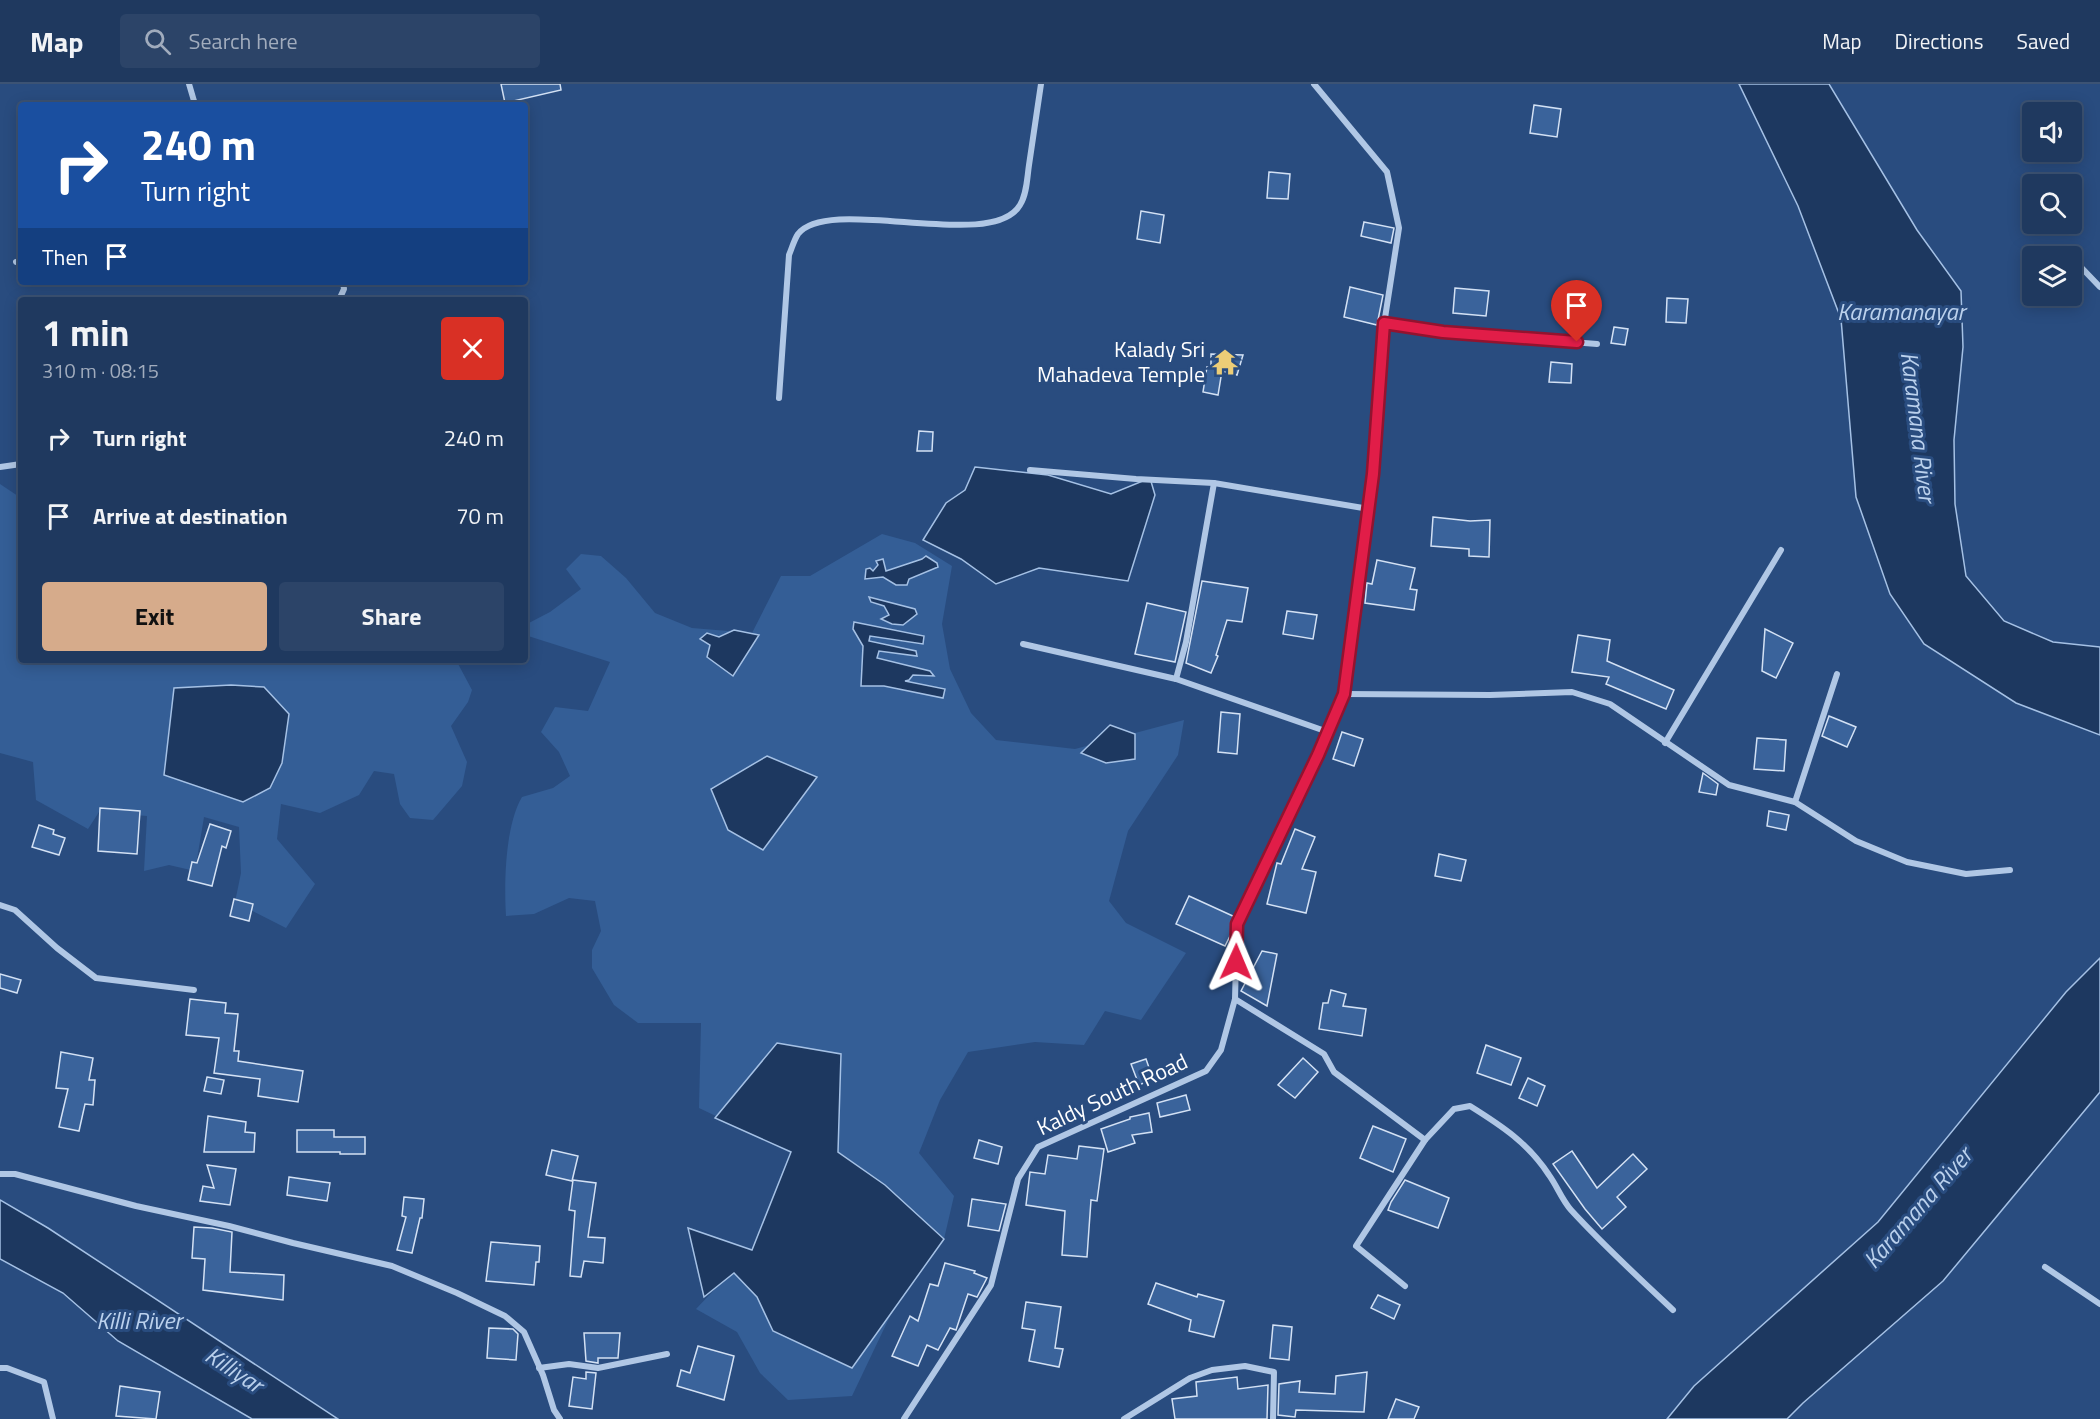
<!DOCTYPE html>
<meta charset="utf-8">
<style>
:root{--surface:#1f395f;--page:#2c4468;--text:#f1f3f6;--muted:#a1acbd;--line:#3c5374;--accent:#d6ab8b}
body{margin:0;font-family:"Titillium Web",sans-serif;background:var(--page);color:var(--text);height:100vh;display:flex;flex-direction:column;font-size:22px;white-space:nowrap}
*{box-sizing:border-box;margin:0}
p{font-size:20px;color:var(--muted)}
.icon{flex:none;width:33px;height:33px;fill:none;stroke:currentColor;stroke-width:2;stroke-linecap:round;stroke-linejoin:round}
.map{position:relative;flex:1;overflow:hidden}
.details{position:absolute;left:18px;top:213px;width:510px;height:366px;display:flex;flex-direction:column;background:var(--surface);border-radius:6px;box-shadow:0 3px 15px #0003,0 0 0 2px var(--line)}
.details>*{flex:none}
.top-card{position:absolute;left:18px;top:18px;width:510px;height:183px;border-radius:6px;box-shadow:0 3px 15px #0003,0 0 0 2px var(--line);background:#1a4fa0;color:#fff;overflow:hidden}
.tools{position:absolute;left:2022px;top:18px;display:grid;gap:12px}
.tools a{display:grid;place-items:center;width:60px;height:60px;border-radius:6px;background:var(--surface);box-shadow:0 3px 15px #0003,0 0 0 2px var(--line);font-size:30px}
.pin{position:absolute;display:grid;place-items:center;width:51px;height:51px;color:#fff;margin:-62px -26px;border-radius:50% 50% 50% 0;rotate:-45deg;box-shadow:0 0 6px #0007}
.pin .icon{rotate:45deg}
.me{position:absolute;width:66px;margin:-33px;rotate:1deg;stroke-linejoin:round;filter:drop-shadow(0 0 4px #0008)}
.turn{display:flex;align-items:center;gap:21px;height:126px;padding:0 24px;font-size:27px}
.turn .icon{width:78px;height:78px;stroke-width:2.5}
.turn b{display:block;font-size:42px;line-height:51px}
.then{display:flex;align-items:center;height:57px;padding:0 24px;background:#0003;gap:12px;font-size:22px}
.round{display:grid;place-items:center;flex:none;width:63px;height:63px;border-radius:6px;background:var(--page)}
.summary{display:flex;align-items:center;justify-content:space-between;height:102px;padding:0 24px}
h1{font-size:36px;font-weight:700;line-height:45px}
.primary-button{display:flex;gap:12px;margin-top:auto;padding:12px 24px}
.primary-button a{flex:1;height:69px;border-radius:6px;background:var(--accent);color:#111;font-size:24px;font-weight:700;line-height:69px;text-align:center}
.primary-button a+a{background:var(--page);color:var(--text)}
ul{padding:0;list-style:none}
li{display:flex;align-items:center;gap:18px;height:78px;padding:0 24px}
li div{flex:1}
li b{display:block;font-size:22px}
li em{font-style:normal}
header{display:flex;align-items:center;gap:36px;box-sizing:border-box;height:84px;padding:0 30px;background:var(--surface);border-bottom:2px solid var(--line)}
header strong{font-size:28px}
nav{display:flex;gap:33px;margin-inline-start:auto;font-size:21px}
.search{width:420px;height:54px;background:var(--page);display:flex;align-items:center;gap:15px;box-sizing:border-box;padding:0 21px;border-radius:6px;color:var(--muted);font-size:22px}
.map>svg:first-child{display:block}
</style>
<header>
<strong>Map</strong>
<div class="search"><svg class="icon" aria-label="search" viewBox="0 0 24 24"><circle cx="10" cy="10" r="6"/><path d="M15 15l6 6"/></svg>Search here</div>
<nav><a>Map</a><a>Directions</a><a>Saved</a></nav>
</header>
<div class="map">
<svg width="2100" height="1335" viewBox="0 0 2100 1335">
<rect width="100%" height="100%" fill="#294c7f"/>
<g fill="#345e96">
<path d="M0,400L18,412L21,438V576H456L472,606L468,618L451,642L467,678L462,702L433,736L410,734L400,720L394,690L374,687L359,711L320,729L281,720L277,755L315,800L286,844L235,818L241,789L239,743L204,733L195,787L169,781L144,787L147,732L99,728L88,745L36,716L33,678L0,669Z"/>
<path d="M882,450L915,459L952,482L942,540L950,585L971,629L996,656L1075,665L1184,636L1178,671L1128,747L1109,817L1126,839L1186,869L1141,936L1105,927L1084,961L1035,958L968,968L940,1016L919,1069L954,1112L944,1155L892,1228L852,1312L788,1316L760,1289L737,1248L696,1225L752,1166L791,1068L699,1024L701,939H638L614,921L592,884V866L601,847L595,817L569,814L534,830L506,832C504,799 505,742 522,713L553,704L570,692L559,668L541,648L555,623L588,627L610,578L525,551V541L550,528L581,505L566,485L581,470L601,472L626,494L655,529L692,544L752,549L781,492H810Z"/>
</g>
<g fill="#1d3860" stroke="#a5c1e5" stroke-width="1.5">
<path d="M1739,0H1829L1917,146L1961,207L1963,263L1954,356L1955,420L1966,492L2004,537L2053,558L2100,563V651L2016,619L1924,560L1890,510L1856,413L1841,235L1798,122Z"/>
<path d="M975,383L1048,391L1111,410L1150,394L1155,411L1128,497L1039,484L996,500L961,475L923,456L946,419L965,406Z"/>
<path d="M926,472L937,479L938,483L909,495L907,501H896L883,493L865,495L866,485L870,484L873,487L878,481L876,477L883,475L886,487L922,475Z"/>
<path d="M869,513L915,525L917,530L903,541L892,540L881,535L889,531L884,522L871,518Z"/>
<path d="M854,538L924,552L923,560L870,552L869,557L916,567L917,572L879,567L877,574L930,587L934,592L913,591L909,596L905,597L945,605L943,614L884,602H861L863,562L853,545Z"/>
<path d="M734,546L759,551L733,592L707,573L710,561L700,555L707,549L719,553Z"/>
<path d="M231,601L264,603L289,630L282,679L270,704L243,718L164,691L174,604Z"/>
<path d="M1110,641L1135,650V675L1106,679L1081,669Z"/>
<path d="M767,672L817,693L763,766L728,746L711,705Z"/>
<path d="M2100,874V1008L1943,1197L1803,1319L1787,1335H1667L1694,1302L1878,1138L2066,908Z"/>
<path d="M777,959L841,970L838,1068L885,1101L944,1155L852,1284L773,1247L757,1213L734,1189L704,1213L688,1144L752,1166L791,1068L715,1034Z"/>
<path d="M0,1116L48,1144L338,1335H252L118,1257L63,1209L0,1175Z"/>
</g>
<g fill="#3a639b" stroke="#d3e1f4" stroke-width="1.5">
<path d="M501,0H560L561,6L505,19Z"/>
<path d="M1534,21L1561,25L1557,53L1530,49Z"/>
<path d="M1269,88L1290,90L1288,115L1267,114Z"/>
<path d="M1141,127L1164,131L1160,159L1137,155Z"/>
<path d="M1364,138L1394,144L1391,159L1361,152Z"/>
<path d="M1350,203L1383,211L1377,241L1344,233Z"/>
<path d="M1455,204L1489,207L1486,232L1453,229Z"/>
<path d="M1667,214L1688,215L1686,239L1666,238Z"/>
<path d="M1614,243L1628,245L1625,261L1611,259Z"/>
<path d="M1211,270L1243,271L1237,291L1222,287L1218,311L1203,308L1207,283L1211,284Z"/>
<path d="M1551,278L1572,280L1571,299L1549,298Z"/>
<path d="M919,347L933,348L932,367H917Z"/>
<path d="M1433,433L1470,437L1490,436L1489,473L1469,472V465L1431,462Z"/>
<path d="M1377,476L1415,484L1410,505L1417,506L1414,526L1365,519L1367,499L1372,500Z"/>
<path d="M1202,497L1248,504L1242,538L1227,536L1216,571L1218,572L1211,589L1186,579Z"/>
<path d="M1147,519L1186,528L1175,578L1135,570Z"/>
<path d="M1287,527L1317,531L1313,555L1283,550Z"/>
<path d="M1765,545L1793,559L1776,594L1762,587Z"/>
<path d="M1578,551L1610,556L1607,577L1674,606L1666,625L1606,600L1609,593L1572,588Z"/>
<path d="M1221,628L1240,630L1237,670L1218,668Z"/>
<path d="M1829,632L1856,643L1847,663L1822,652Z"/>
<path d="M1342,648L1363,655L1354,682L1333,675Z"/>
<path d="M1757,654L1786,656L1784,687L1754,685Z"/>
<path d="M1703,689L1718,700L1716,711L1699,708Z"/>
<path d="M100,724L140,727L137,770L98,767Z"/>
<path d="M1769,727L1789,731L1786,746L1767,742Z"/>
<path d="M210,740L231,747L226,764L222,762L212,802L188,796L192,778L197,779Z"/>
<path d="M39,741L54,746L53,750L65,754L59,771L32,763Z"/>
<path d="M1295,745L1315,753L1302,785L1316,788L1306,829L1267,820L1277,779L1281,780Z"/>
<path d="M1439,770L1466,776L1461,797L1435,792Z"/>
<path d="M1189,812L1235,833L1232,848L1225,862L1176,840Z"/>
<path d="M234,815L253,820L249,837L230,832Z"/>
<path d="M1262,867L1277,870L1267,922L1241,907Z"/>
<path d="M0,890L21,896L17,909L0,904Z"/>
<path d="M1331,906L1346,910L1343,922L1366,925L1362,952L1319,945L1323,919H1328Z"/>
<path d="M190,915L226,919L225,929L238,930L234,967H239L238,977L303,987L298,1018L258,1012L260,995L214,989L219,954L186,951Z"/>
<path d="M1486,961L1521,974L1511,1001L1477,989Z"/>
<path d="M61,968L93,974L89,996H95L93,1021L85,1020L79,1047L59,1043L68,1005L56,1004Z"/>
<path d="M1303,974L1318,988L1295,1014L1278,1001Z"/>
<path d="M1146,975L1153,995L1139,1001L1131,980Z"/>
<path d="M207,993L224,996L221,1010L204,1007Z"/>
<path d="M1528,994L1545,1002L1537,1022L1519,1014Z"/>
<path d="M1186,1011L1190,1026L1160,1033L1157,1019Z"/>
<path d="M1149,1029L1152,1048L1132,1051L1135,1059L1108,1068L1101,1045L1130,1035V1033Z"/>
<path d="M208,1032L246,1038L245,1048L255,1049L254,1068H204Z"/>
<path d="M1373,1042L1406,1055L1393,1088L1360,1074Z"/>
<path d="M297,1046H334V1053H365V1070H340V1068H297Z"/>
<path d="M979,1056L1002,1063L998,1080L974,1074Z"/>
<path d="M1079,1062L1104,1065L1097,1117L1091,1116L1087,1173L1062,1171L1065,1127L1026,1121L1030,1088L1045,1090L1048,1071L1077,1075Z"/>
<path d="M552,1066L578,1072L572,1097L546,1091Z"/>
<path d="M1572,1067L1597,1104L1633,1070L1647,1085L1617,1113L1626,1123L1602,1145L1585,1125L1553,1080Z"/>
<path d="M207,1081L236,1085L230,1121L200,1117L203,1102L214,1104Z"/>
<path d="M289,1093L330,1099L327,1117L287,1111Z"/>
<path d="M573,1096L596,1099L588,1153L605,1154L603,1179L584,1177L581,1193L570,1192L575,1127L569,1126Z"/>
<path d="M1405,1096L1449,1114L1438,1144L1388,1126L1391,1118Z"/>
<path d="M404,1113L424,1115L422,1134H420L412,1169L397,1166L406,1133L402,1132Z"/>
<path d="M972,1115L1006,1120L999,1147L968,1142Z"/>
<path d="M194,1143L212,1144L232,1148L230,1188L284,1191L283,1216L203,1206L205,1175L192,1174Z"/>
<path d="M491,1158L540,1162L539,1178H536L534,1201L486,1197Z"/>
<path d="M945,1179L975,1187L974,1189L987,1194L977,1213L968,1210L956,1246L950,1244L938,1266L927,1261L918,1282L892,1272L910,1232L918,1237L930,1200L938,1202Z"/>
<path d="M1156,1199L1197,1213L1198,1210L1224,1217L1214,1253L1189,1247L1191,1236L1148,1220Z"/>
<path d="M1378,1211L1400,1221L1394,1235L1371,1224Z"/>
<path d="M1026,1218L1061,1223L1055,1264L1063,1265L1059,1283L1029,1277L1035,1246L1022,1244Z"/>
<path d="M1273,1241L1292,1243L1289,1276L1270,1274Z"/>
<path d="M489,1244L513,1245L518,1250L516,1276L487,1274Z"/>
<path d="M584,1249H620L618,1274H598V1279L586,1277Z"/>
<path d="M698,1262L734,1272L724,1316L677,1302L681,1286L690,1289Z"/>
<path d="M586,1288L596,1289L592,1325L569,1322L573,1293L586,1295Z"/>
<path d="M1367,1288L1364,1328L1296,1326L1295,1333L1278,1331L1279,1300L1300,1297L1299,1308L1335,1310L1336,1292Z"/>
<path d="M1237,1293L1238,1305L1268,1301L1267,1335H1175L1172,1315L1197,1312L1196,1298Z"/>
<path d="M120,1302L160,1308L156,1335L116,1332Z"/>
<path d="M1396,1315L1419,1323L1414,1335H1388Z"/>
</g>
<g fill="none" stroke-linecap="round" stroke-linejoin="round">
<g stroke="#b0c7e5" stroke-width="6">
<path d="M189,0L194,17L197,21"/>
<path d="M16,178L21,177"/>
<path d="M2077,179L2100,203"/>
<path d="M339,216L344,205L343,198"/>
<path d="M1384,239L1443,248L1597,260"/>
<path d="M779,314L789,171C792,164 794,156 798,150C829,110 992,169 1020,121C1027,110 1027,94 1029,81C1033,54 1037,27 1041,0"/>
<path d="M0,383L21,380"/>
<path d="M1030,386L1136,395L1214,399L1369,425"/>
<path d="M1023,560L1176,595L1328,648"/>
<path d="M1176,595L1186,558L1214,399"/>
<path d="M1344,610L1490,611L1572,608L1610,620L1729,701L1795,718L1856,757L1907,778L1966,790L2010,786"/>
<path d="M1665,659L1781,466"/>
<path d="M1795,718L1837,590"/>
<path d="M0,821L15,826L57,864L96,894L194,906"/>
<path d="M1235,915L1324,970L1334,988L1425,1056L1356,1162L1405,1202"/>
<path d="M1425,1056L1454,1025L1470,1022C1502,1042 1528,1059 1549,1091C1557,1102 1562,1116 1571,1126C1603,1161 1638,1193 1673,1226"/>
<path d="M0,1090H15L136,1122L229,1142L293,1159L392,1182L457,1209L505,1232L524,1248L543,1291L554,1326L560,1335"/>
<path d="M2045,1183L2100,1220"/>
<path d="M0,1284H7L44,1298L53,1335"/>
<path d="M539,1284L569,1280L598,1284L667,1270"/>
<path d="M904,1335L991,1201L1018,1095L1038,1063L1206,987L1221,966L1235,915L1237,840L1318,671L1344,610L1373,390L1385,234L1399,144L1387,88L1314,0"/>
<path d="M1124,1335L1190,1294L1212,1286L1245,1282L1274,1288L1273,1335"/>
</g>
</g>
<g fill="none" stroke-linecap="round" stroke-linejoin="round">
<g stroke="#92132f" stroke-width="15">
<path id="route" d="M1236,878L1237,840L1318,671L1344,610L1373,390L1384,239L1443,248L1577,258"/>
</g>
<use href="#route" stroke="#e11d48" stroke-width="10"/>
</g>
<defs>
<g id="temple-bare" transform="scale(2.07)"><path d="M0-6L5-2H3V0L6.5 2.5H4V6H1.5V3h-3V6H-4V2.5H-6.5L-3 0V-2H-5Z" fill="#eccd77" stroke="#294c7f" stroke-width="2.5" paint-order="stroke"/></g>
</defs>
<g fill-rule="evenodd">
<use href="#temple-bare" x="1225" y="278"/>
</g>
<g text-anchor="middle" stroke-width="6" stroke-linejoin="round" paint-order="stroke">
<g font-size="22" fill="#fff" stroke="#294c7f" text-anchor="end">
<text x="1205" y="273">Kalady Sri<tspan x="1205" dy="25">Mahadeva Temple</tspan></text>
</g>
<g font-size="22" fill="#fff" stroke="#294c7f">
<text transform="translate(1112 1010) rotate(-25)" y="8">Kaldy South Road</text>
</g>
<g font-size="24" font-style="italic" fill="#bbd1ed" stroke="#294c7f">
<text x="1901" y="236">Karamanayar</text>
<text transform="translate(1918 343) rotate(83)" y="8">Karamana River</text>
<text transform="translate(1918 1124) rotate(-49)" y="8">Karamana River</text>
<text x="139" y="1245">Killi River</text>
<text transform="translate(234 1286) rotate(33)" y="8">Killiyar</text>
</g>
</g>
</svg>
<div class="tools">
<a><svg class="icon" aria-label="sound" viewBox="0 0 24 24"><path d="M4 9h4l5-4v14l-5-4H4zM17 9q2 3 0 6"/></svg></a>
<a><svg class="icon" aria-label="search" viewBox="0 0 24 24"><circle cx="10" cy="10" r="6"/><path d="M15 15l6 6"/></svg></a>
<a><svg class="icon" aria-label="layers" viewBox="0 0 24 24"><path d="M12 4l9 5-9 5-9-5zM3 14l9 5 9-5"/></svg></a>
</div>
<div class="pin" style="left:1577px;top:258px;background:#d93025"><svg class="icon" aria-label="arrive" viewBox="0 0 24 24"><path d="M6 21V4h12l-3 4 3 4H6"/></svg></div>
<svg class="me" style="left:1236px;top:878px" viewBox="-20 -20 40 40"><path d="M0-17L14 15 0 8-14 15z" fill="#e11d48" stroke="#fff" stroke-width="4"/></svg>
<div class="top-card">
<div class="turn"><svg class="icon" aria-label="right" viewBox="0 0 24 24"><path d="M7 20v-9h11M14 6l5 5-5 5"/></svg><div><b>240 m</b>Turn right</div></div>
<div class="then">Then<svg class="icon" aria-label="arrive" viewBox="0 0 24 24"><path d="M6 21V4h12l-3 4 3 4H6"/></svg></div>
</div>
<section class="details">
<div class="summary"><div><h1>1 min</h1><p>310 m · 08:15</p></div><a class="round" style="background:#d93025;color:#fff"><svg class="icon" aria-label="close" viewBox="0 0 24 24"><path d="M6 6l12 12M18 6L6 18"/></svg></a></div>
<ul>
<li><svg class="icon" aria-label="right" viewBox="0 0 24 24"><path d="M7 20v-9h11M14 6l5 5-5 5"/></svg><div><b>Turn right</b></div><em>240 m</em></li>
<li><svg class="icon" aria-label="arrive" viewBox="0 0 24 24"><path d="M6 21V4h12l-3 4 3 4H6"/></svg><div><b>Arrive at destination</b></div><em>70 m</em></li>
</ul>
<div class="primary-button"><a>Exit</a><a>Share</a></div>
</section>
</div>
